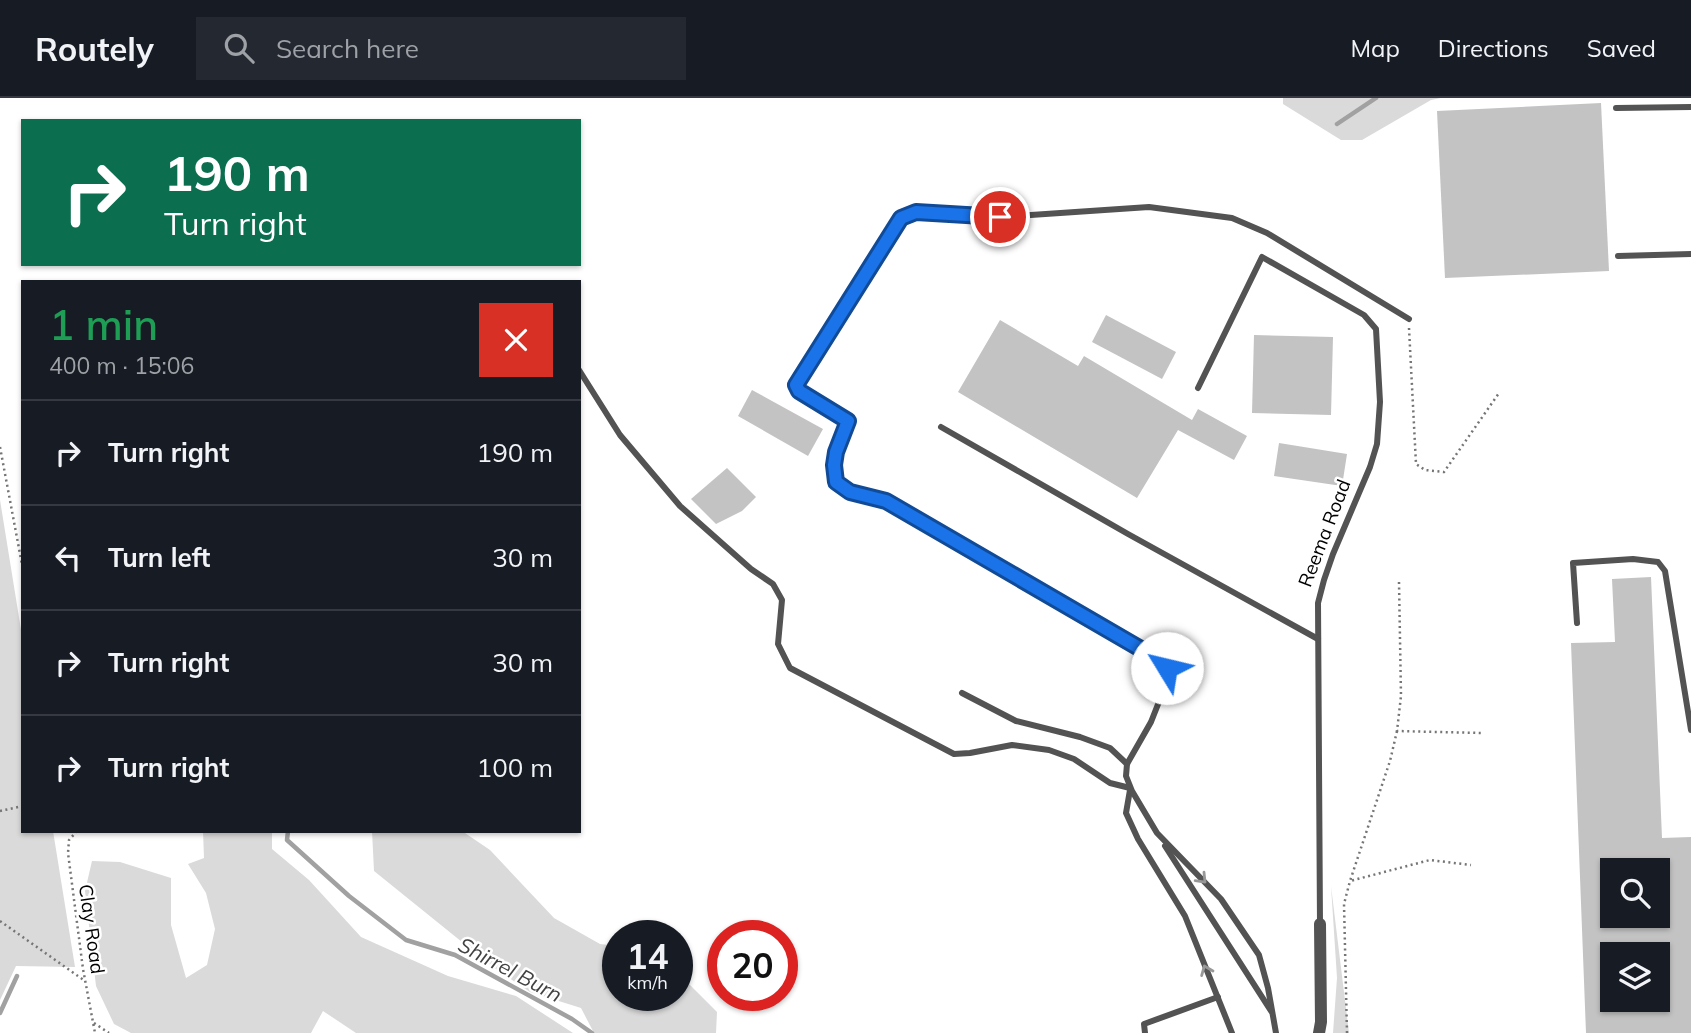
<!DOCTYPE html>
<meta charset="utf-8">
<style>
:root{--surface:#171b24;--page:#242831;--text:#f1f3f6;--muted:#9ea1a6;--line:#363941}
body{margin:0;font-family:Mulish,sans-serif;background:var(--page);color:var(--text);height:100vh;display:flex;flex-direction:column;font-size:26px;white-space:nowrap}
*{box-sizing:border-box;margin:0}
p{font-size:23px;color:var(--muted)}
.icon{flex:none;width:38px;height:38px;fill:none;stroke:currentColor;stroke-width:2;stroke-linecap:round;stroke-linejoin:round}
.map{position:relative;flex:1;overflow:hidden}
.drawer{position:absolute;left:21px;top:182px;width:560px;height:553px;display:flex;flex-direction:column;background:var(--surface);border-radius:0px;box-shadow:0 2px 5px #0004}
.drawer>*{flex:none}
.guide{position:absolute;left:21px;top:21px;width:560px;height:147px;border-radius:0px;box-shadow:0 2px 5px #0004;background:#0b6e4f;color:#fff;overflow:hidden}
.tools{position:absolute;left:1600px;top:760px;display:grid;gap:14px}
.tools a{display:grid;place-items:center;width:70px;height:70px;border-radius:0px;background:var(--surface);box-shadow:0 2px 5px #0004;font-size:35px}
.speed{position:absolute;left:602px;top:822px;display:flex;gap:14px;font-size:35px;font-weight:700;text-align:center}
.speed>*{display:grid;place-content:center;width:91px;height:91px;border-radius:50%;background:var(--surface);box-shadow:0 2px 5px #0004;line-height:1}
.speed small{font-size:18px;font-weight:400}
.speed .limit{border:10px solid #d22;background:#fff;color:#111}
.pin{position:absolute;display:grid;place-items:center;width:60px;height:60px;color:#fff;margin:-30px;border:4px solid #fff;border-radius:50%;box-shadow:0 2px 7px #0007}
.me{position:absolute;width:77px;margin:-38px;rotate:306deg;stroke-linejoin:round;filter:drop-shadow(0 0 5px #0008)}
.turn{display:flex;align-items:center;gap:24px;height:147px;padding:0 28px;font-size:32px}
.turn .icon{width:91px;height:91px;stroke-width:2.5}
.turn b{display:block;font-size:49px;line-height:60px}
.round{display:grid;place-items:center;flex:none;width:74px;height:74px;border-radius:0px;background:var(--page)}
.head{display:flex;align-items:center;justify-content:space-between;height:119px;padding:0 28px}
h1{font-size:42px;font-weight:600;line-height:52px;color:#1e9e55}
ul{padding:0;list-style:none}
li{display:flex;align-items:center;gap:21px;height:105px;padding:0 28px;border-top:2px solid var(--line)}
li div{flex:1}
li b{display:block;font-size:26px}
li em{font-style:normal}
header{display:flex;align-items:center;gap:42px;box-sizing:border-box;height:98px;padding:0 35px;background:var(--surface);border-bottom:2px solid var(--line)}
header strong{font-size:33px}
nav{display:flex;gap:38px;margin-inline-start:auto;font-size:24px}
.search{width:490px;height:63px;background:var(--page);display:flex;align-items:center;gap:18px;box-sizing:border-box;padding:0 24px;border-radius:0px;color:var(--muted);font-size:26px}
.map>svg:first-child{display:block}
</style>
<header>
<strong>Routely</strong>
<div class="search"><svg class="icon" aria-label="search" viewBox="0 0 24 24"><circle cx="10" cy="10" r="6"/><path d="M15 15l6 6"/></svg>Search here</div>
<nav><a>Map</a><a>Directions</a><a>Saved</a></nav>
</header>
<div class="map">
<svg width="1691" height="935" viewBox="0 0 1691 935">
<rect width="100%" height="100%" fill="#fff"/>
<g fill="#dadada">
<path d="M1283,0H1441L1431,2L1362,42H1341L1283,6Z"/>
<path d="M0,402L23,544V733H53L75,869L16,868L0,902Z"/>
<path d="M203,733H272V751L309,782L361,839L448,878L516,898L573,935H356L323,913L311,935H131L114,926L96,888L85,793L92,763L120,764L171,780V827L186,880L207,867L215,831L206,795L188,766L204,760Z"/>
<path d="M372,733H462L490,752L554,820L600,846L618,848V898H677V874L717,914L716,935H594L581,910L530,894L493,869L374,773Z"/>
<path d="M1331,788L1349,935H1333L1337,880Z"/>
</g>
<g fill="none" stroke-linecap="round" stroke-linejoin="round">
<g stroke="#a1a1a1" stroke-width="4.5">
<path d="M1337,26L1376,0"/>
<path d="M288,733L287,742L349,798L406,842L455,857L572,921L592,935"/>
<path d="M0,915L17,878"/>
</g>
</g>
<g fill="#c3c3c3" fill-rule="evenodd">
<path d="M1601,5L1609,173L1445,180L1437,13Z"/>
<path d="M1106,217L1176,254L1162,281L1092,244Z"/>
<path d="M1000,222L1078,268L1084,258L1192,322L1198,311L1247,338L1234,362L1178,332L1137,400L958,294Z"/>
<path d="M1254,237L1333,239L1331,317L1252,315Z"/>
<path d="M752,292L823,331L808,358L738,318Z"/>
<path d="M1279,345L1347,356L1342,388L1274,378Z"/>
<path d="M727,370L756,399L742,413L716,426L691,401Z"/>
<path d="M1651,479L1662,740L1691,739V935H1586L1571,545L1615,544L1612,481ZM1612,772H1657V817H1612ZM1612,856H1657V901H1612Z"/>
</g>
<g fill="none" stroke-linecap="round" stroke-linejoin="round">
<g stroke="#757575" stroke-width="2.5" stroke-dasharray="2 3.5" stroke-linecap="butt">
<path d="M1409,230L1416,366L1425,372L1444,374L1499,295"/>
<path d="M0,349L23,472"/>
<path d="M1399,484L1401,598L1397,633L1481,635"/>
<path d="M1397,633L1390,663L1350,783L1430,762L1471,767"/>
<path d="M0,713L23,708"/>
<path d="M77,733L69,742L68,755L83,871L95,935"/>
<path d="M0,823L85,883"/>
<path d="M94,925L109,935"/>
<path d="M1347,935L1344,806L1350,783"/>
</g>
<g stroke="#535353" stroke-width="6">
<path d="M1616,10L1691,9"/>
<path d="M1618,158L1691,156"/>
<path d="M579,272L620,337L680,408L751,471L773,486L782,502L778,546L790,570L954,656L970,655L1012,647L1049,652L1074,661L1110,685L1130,690"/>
<path d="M1198,290L1262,159L1364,217L1376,231L1380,304L1377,346L1370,369L1333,456L1324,482L1318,505L1320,826"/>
<path d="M941,329L1128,436L1318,541"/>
<path d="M1577,525L1573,465L1633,461L1658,464L1665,473L1691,632"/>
<path d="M962,595L1016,623L1080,639L1110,650L1127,666"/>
<path d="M1130,692L1126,715L1138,741L1185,818L1232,935"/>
<path d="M1165,748L1271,913"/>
<path d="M1145,935L1144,926L1218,899"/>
<path d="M1276,935L1268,890L1259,857L1221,801L1157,735L1132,693L1126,678L1127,666L1151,624L1166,586L1167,570L1158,560L886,403L850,394L836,384L834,367L836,354L848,323L799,293L796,287L901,120L916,114L1000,119L1149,109L1232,120L1267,135L1409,221"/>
</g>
<path stroke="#535353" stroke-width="12" d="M1319,935L1321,924L1320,826"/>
</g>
<defs><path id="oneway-chevron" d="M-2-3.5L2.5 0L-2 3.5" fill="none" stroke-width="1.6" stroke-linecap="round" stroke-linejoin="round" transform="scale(1.75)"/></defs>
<g stroke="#989898">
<use href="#oneway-chevron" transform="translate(1202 781) rotate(46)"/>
<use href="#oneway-chevron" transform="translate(1206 872) rotate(-112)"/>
</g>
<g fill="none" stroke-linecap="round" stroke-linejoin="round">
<g stroke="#114b97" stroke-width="18">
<path id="route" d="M1000,119L916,114L901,120L796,287L799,293L848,323L836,354L834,367L836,384L850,394L886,403L1158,561L1167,570"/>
</g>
<use href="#route" stroke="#1a73e8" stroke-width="12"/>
</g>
<g text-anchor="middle" stroke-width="5" stroke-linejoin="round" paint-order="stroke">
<g font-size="19" fill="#000" stroke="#fff">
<text transform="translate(1324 435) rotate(-69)" y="7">Reema Road</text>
<text transform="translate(92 831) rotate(82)" y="7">Clay Road</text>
</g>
<g font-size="21" font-style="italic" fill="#424242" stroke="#fff">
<text transform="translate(510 872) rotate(28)" y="7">Shirrel Burn</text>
</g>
</g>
</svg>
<div class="tools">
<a><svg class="icon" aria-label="search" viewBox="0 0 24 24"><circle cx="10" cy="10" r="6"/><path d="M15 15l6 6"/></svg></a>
<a><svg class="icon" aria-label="layers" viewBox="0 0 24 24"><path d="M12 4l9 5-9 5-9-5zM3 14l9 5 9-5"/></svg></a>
</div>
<div class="speed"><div>14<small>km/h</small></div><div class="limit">20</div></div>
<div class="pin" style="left:1000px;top:119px;background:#d93025"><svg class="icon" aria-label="arrive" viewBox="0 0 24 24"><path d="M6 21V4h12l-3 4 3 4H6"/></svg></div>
<svg class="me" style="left:1167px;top:570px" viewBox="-20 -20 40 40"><circle r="19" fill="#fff"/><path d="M0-13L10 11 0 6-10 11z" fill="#1a73e8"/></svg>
<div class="guide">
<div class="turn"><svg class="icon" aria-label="right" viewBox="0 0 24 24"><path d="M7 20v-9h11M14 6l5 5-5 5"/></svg><div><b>190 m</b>Turn right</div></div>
</div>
<section class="drawer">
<div class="head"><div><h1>1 min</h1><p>400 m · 15:06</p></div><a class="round" style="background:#d93025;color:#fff"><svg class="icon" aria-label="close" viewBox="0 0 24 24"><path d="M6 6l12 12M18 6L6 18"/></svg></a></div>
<ul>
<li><svg class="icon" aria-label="right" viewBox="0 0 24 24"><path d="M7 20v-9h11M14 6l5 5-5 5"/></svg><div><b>Turn right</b></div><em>190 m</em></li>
<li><svg class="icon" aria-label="left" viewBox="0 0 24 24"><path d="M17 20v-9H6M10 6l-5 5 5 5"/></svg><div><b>Turn left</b></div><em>30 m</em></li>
<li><svg class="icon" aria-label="right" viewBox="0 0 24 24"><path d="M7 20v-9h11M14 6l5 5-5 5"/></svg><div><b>Turn right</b></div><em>30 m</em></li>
<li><svg class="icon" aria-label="right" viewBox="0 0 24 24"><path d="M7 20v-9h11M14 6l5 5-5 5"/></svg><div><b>Turn right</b></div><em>100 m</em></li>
</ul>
</section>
</div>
